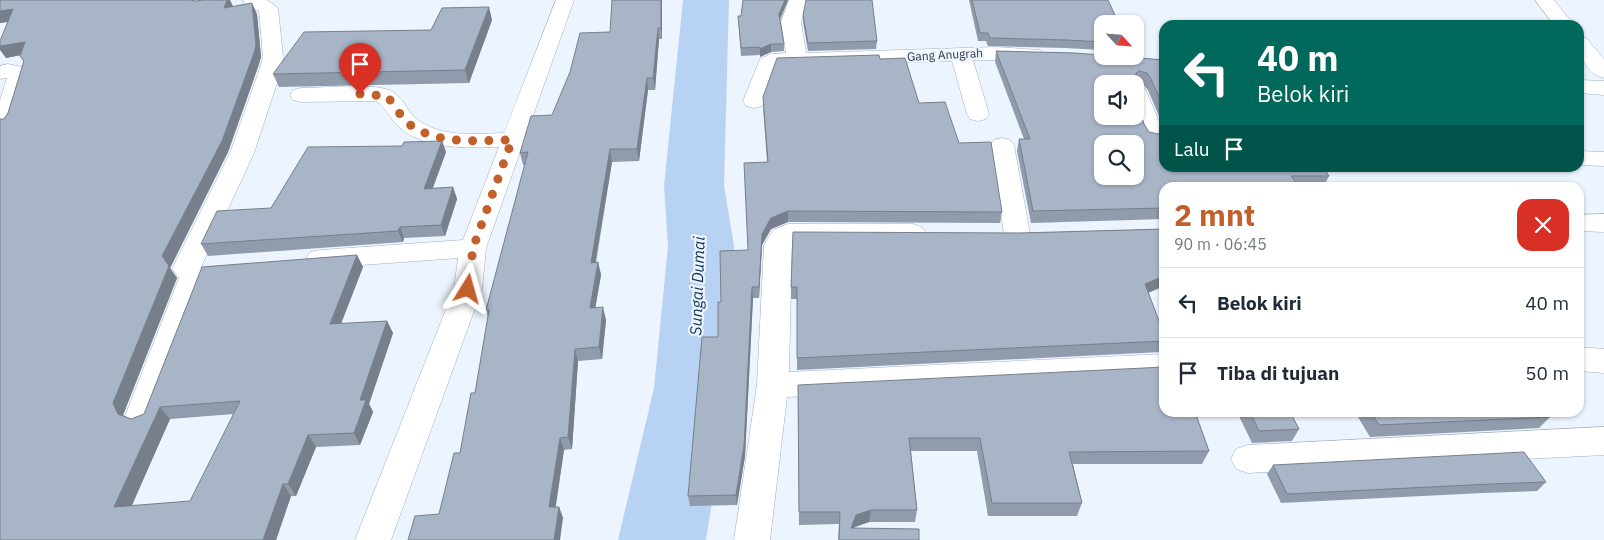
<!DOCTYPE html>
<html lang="id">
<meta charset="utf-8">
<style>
:root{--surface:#fff;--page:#f6f6f7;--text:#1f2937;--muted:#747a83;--line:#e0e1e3;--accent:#c35f2a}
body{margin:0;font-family:"IBM Plex Sans",sans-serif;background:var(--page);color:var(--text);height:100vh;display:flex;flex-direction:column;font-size:19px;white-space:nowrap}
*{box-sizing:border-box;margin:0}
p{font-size:16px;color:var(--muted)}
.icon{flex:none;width:28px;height:28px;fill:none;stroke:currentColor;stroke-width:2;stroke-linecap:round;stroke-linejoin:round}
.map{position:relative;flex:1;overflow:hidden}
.panel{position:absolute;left:1159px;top:182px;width:425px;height:235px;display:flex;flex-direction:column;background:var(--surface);border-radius:15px;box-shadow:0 1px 4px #0004}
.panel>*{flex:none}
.hud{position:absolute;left:1159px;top:20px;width:425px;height:152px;border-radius:15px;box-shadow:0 1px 4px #0004;background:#00695c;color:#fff;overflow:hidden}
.needle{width:32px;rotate:116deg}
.tools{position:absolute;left:1094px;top:15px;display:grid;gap:10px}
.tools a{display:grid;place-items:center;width:50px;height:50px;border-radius:10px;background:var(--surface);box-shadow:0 1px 4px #0004;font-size:25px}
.pin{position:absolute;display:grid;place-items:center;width:42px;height:42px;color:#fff;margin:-51px -21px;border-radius:50% 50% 50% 0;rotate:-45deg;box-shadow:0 0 5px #0007}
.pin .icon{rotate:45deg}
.me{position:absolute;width:55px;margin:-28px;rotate:8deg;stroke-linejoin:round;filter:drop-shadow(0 0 4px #0008)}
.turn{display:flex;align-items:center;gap:18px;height:105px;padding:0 15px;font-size:22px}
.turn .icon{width:65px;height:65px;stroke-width:2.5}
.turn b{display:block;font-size:35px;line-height:42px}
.then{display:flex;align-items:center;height:48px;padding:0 15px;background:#0003;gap:10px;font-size:19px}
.round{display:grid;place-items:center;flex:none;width:52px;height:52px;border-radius:15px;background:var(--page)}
.headline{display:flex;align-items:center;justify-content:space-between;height:85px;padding:0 15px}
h1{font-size:30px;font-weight:700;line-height:38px;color:var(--accent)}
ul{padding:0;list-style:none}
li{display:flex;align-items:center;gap:15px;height:70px;padding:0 15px;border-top:1px solid var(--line)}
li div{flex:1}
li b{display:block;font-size:19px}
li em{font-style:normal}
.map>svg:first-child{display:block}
</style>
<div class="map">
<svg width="1604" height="540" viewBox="0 0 1604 540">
<rect width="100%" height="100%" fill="#ebf4ff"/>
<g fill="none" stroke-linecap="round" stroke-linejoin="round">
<path fill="#b8d2f4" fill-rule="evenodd" d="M683,0H729L724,186L734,246L730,388L706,540H618L654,388L668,246L664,186Z"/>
<g stroke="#a2afc1" stroke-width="1">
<g id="minor">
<path d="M243,0H267L278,8L283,57L282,68L254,153L201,267L208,276L157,416L152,425L141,429L130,425L125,416L179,278L172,269L230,153L260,68L263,57L259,11L245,4Z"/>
<path d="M556,0H574L486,248L482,289L391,540H355L454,289L458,258L320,268L310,266L306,259L310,252L320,250L463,240L499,147C466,148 425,150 399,127C390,119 386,107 376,101L301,102L293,100L290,95L293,90L301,88C323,88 370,83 389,90C402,95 406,109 415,118C440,138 474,134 504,133Z"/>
<path d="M789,0H807L801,22L806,53L996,47L1040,50L1043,54L1040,58L1033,60H973L989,114L986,119L978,121L970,119L967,114L952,61L776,66L762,106L754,108L746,106L743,101L760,59L771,54L786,53L781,22Z"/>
<path d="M8,64L26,68L30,72L15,124L12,129L0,130V100L7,78L0,79V66Z"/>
<path d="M1579,80L1604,81V95L1579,93Z"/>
<path d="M1135,84L1143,86L1146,91L1164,133L1162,142L1154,144L1146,142C1133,123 1135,106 1135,84Z"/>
<path d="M1002,138L1010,140L1014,145L1030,234L1026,240L1017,243L1008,240L1004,234L990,145L994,140Z"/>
<path d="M1579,151L1604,152V166L1579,165Z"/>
<path d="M1604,214V232L1579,231V215Z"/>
<path d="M788,224H913L922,227L926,233L922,239L913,242H792L789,372L1164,354V378L787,397L770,540H734L757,385L764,245L773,230Z"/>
<path d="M1579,347L1604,349V373L1579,371Z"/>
<path d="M1604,427V455L1248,473L1236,469L1231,459L1236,449L1248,445Z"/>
</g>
</g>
<g stroke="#a2afc1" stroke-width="1">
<g id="major">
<path d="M1535,0H1554L1574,25H1554Z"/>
<path d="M1579,36L1586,38L1604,59V78C1585,74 1578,53 1579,36Z"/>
</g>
</g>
<use href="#minor" fill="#fff" fill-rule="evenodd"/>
<use href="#major" fill="#fff" fill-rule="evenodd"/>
</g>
<g fill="#909cab" fill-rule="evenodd">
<path d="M0,0L196,1L203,0H230L233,6L257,14L261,57L258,67L228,152L170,268L177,278L123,415L131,419L144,414L357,255L363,267L341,324L387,321L393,333L369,404L373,412L360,445L316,447L296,496H291L276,540H0L4,119L8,113L24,62L20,55L6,58L8,22L0,23ZM234,414L190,501L131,506L170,419Z"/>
<path d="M662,0V39H659L655,90H648L639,161L612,162L596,263L598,262L601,275L595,308L606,320L602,359L578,361L572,449L564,450L555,507H559L563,518L439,514L460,453L475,393L488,317L486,310L525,165H523L520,153L552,115L610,32Z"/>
<path d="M743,0H788L780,20L784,44V51L771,52L760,57V55L741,56L738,16H741Z"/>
<path d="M969,0H1108L1102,24V51V50L1065,48L988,46L986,41H978Z"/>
<path d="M803,15L877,41L876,49L808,51L803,22Z"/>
<path d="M492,20L469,83L279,87L273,74L431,30Z"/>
<path d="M996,51L1164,60V128L1148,90L1143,84L1137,82V103L1144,124L1149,132L1329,176L1323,188H1164V219L1031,223L1017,151L1019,139H1024L995,62Z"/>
<path d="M880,59L919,103L959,143L1002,212L1000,223L788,222L771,229L762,245L759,298H753L745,456L737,505L690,506L688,496L718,337L721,302L748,250L767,162L763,107Z"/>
<path d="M442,141L446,152L433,188L453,187L457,199L445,236L404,238L403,242L208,256L201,244L271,208Z"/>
<path d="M1164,229V286L1148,293L1164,334V346L1161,352L797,370V299H791V287L1020,233Z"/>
<path d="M798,385L1209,451L1202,464H1073L1082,503L1077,516H988L977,451H911L917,510L915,522H869L855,527L838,540L839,524L799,525Z"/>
<path d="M1237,412H1290L1299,429L1292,441L1252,443Z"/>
<path d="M1355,412H1546L1550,417L1539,428L1370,437Z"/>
<path d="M1273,465L1546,482L1537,491L1483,493L1281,503L1267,474Z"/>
</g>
<g fill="#767f8b">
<path d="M227,0H230L233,7L224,8Z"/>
<path d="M661,0H662V39L661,28Z"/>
<path d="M785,0H788L779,21V14Z"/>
<path d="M252,3L257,14L261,57L258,67L228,152L170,268L177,278L123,415L128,426L118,414L113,403L162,256Z"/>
<path d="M489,7L492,20L469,83L465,70Z"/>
<path d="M13,9L20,20L0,23V11Z"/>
<path d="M658,28L659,39L655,90L653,78Z"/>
<path d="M25,42L32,53L6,58L0,50V46Z"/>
<path d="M771,44V52L760,57V49Z"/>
<path d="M647,78L648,90L639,161L637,149Z"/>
<path d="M442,141L446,152L428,200L424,189Z"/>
<path d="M610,149L612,162L593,275L591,263Z"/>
<path d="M453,187L457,199L445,236L441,225Z"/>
<path d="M788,211V222L771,229L762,245L759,298V287L762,234L771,218Z"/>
<path d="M400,227L404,238L403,242L398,231Z"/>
<path d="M357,255L363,267L336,336L330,324Z"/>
<path d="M598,262L601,275L593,321L590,308Z"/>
<path d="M1164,276V286L1140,296L1145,284Z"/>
<path d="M752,287L753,298L745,456L737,505L736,495Z"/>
<path d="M603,307L606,320L602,359L599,347Z"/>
<path d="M387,321L393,333L369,404L373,412L360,445L354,433L360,400Z"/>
<path d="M575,349L578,361L572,449L568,437Z"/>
<path d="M160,407L170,419L126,519L114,507Z"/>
<path d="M308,435L316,447L296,496L288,484Z"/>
<path d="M560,438L564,450L554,519L549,507Z"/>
<path d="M283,484L291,496L276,540H263Z"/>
<path d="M559,507L563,518L560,540H554Z"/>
<path d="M871,510L869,522L855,527L850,540L851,528L856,515Z"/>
</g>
<g fill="#a8b5c7" stroke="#767f8b" fill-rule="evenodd">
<path d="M0,0H190L196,1L203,0H227L224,8L252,3L256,46L253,56L222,141L162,256L169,266L113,403L118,414L131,419L144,414L202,267L357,255L330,324L387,321L360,400H366L354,433L308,435L288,484H283L263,540H0V119H4L8,113L24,61L20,56L25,42L0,46V41L13,9L0,11ZM240,401L190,501L114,507L160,407Z"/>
<path d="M612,0H661V28H658L653,78H647L637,149H610L591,263L598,262L590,308L603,307L599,347L575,349L568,437L560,438L549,507H559L554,540H408L415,516L439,514L454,453H460L471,393H475L489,310H486L528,152L520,153L531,116L552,115L570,72L580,33L610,32Z"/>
<path d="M743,0H785L779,14L784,44H771L760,49V47L741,48L738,16H741Z"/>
<path d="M806,0H872L877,41L808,43L803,15Z"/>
<path d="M972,0H1108L1119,24H1102V42L1067,40L990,38L988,33H980Z"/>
<path d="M489,7L465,70L273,74L304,32L431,30L442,8Z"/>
<path d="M996,51L1075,53L1102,55V56H1114L1164,60V108L1151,79L1147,73L1139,71L1136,73L1137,103L1144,124L1149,132L1158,134L1164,132V168H1324L1329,176H1291L1300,188H1164V208L1033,211L1019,139H1030ZM1102,84H1135V116H1102ZM1102,144H1135V176H1102Z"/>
<path d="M879,55L880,59L905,58L919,103L945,102L959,143L991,142L1002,212L788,211L771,218L762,234L759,287H752L744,446L736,495L688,496L702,337H718V302H721L720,251L748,250L744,163L768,162L763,97L777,58Z"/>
<path d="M442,141L424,189L453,187L441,225L400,227L398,231L201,244L217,211L271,208L308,147L402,146L404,142Z"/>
<path d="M1164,229V276L1145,284L1164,334V341L797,358V287H791L793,232L1020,233Z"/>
<path d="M1164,367V412H1195L1209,451L1069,452L1082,503H992L980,438H909L917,510H871L856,515L851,528L919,529V540H839L840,512H799L798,385Z"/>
<path d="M1250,412H1290L1299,429L1259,431Z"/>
<path d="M1371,412H1546L1550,417L1379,425Z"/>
<path d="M1524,452L1546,482L1491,484L1287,494L1273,465Z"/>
</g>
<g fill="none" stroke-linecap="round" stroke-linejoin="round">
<path stroke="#c35f2a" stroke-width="9" stroke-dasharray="0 16.2" d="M360,94L387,96C394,105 401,117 409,124C439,146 478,140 512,140L473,248L468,289"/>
</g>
<g text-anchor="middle" stroke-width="4.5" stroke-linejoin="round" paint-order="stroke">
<g font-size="12" fill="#353a41" stroke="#ebf4ff">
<text transform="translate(945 55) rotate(-3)" y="4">Gang Anugrah</text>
</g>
<g font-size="16" font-style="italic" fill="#0e315b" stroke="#ebf4ff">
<text transform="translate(697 286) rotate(-88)" y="6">Sungai Dumai</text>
</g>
</g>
</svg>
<div class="tools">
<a><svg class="needle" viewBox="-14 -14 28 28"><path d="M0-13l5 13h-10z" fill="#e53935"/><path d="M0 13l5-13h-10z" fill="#747a83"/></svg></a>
<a><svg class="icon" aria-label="sound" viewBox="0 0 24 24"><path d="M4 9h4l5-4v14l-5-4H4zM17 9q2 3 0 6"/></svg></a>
<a><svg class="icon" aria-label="search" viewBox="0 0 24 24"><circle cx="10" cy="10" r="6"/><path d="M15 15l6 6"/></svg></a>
</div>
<div class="pin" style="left:360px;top:94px;background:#d93025"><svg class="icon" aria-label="arrive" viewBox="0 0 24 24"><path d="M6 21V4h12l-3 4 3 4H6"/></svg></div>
<svg class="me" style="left:468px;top:289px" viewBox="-20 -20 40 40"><path d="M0-17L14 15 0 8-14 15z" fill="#c35f2a" stroke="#fff" stroke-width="4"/></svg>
<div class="hud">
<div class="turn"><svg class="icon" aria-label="left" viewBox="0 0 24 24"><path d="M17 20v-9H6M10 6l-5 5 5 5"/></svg><div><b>40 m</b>Belok kiri</div></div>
<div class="then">Lalu<svg class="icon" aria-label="arrive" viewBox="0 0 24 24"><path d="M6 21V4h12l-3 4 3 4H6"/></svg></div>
</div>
<section class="panel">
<div class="headline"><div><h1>2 mnt</h1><p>90 m · 06:45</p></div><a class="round" style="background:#d93025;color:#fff"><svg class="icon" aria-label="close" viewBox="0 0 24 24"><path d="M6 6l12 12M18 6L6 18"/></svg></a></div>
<ul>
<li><svg class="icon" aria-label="left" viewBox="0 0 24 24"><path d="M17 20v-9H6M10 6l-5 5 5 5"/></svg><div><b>Belok kiri</b></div><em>40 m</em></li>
<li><svg class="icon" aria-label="arrive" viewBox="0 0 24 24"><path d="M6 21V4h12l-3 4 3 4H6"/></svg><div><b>Tiba di tujuan</b></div><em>50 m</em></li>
</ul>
</section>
</div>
